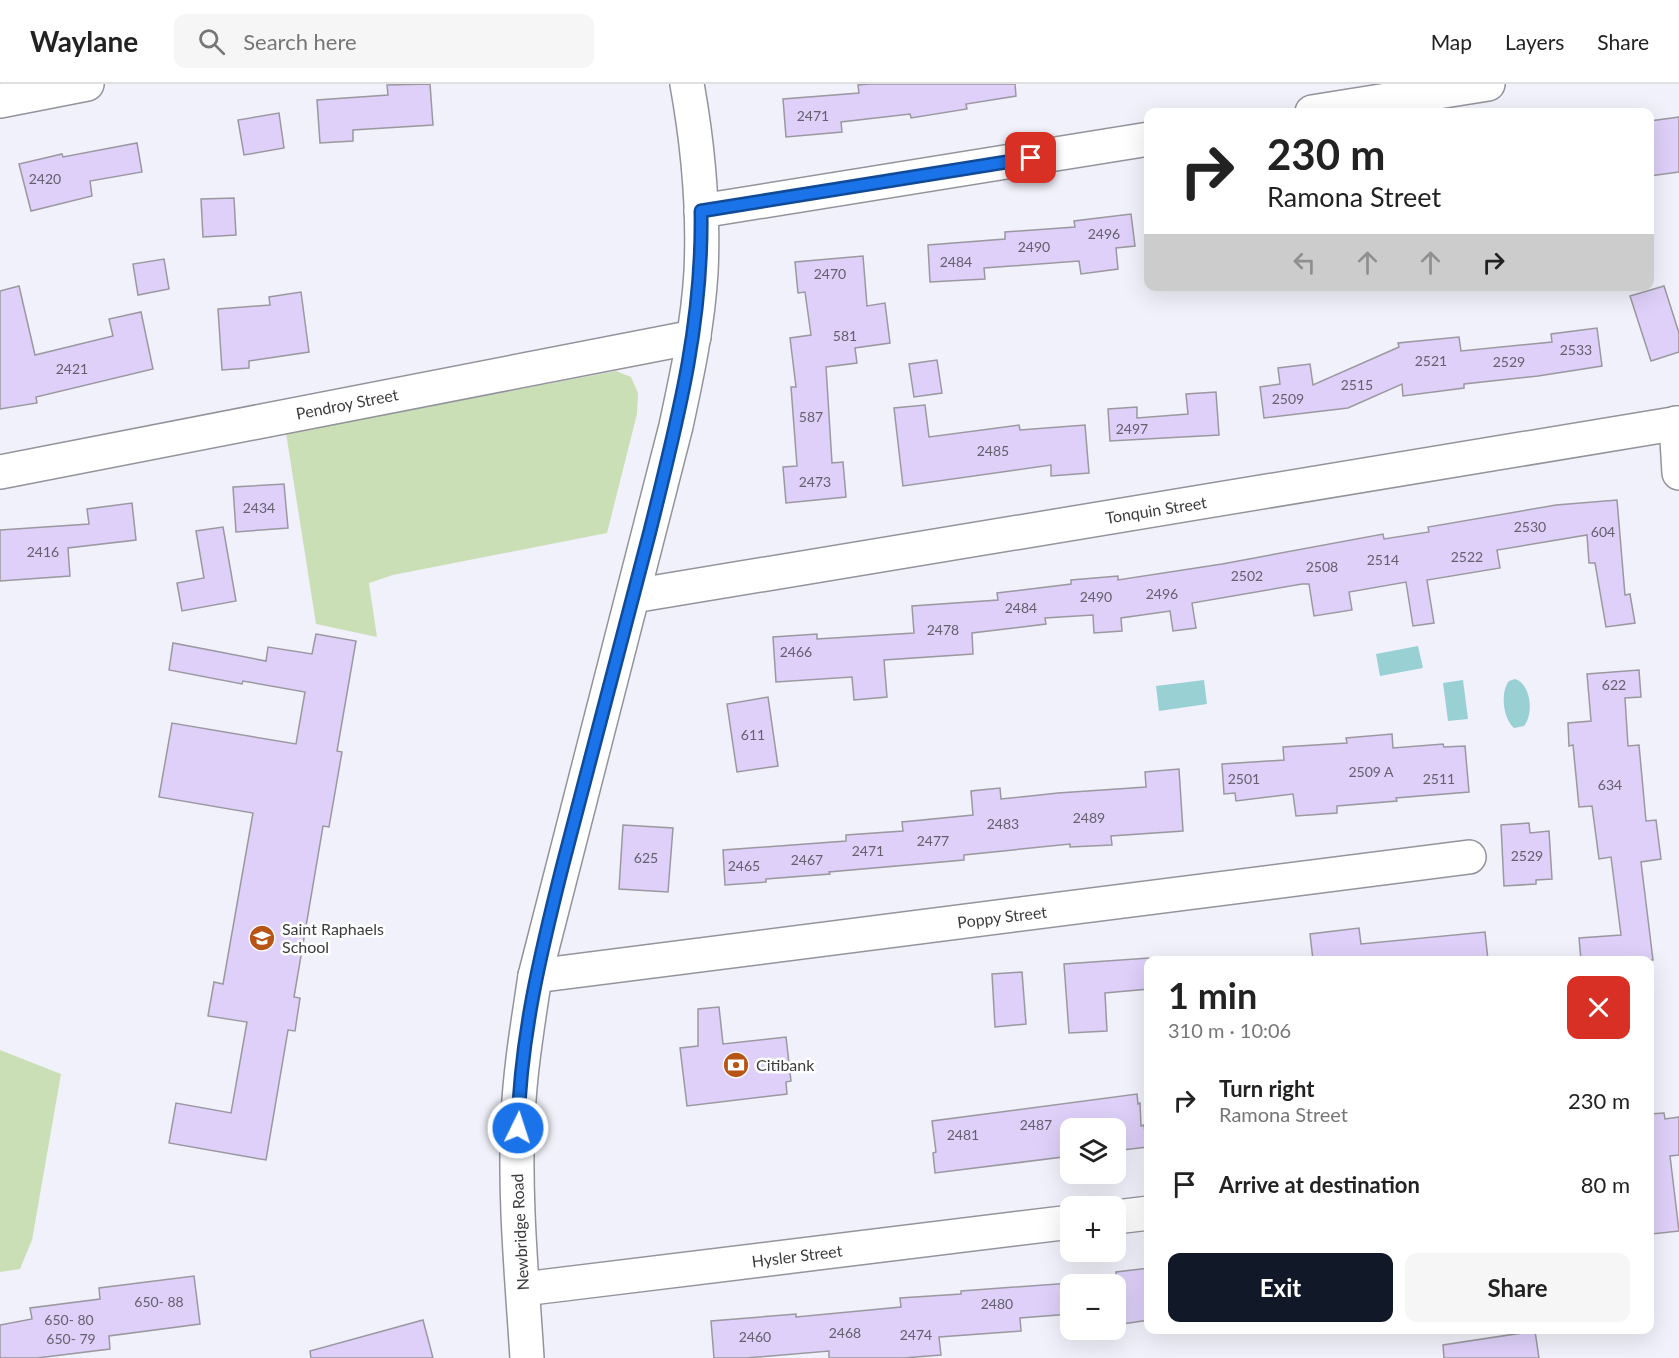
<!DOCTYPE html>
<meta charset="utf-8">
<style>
:root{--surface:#fff;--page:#f6f6f6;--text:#222;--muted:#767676;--line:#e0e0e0;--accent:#111827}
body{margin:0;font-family:Lato,sans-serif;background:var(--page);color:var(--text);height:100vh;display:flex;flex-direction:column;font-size:22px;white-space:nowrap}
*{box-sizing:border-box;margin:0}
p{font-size:20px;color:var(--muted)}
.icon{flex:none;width:33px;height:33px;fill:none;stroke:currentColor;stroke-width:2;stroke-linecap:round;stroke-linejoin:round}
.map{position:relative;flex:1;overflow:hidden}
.side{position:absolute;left:1144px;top:872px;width:510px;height:378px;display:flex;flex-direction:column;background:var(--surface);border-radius:12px;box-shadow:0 6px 24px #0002}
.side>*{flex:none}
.hud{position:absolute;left:1144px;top:24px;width:510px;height:183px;border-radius:12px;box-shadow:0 6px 24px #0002;background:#fff;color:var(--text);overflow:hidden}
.controls{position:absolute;left:1060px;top:1034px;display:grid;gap:12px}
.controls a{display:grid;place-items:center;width:66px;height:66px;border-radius:12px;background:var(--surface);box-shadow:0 6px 24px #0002;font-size:30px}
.pin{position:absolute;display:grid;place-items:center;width:51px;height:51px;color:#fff;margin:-26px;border-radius:12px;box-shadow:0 3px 9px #0006}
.me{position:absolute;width:66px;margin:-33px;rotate:4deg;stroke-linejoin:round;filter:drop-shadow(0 0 4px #0008)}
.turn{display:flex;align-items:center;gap:21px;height:126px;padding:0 24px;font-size:27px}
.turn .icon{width:78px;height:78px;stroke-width:2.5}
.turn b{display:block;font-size:42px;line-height:51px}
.lanes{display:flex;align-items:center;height:57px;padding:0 24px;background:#0003;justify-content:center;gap:30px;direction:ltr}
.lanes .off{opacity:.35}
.round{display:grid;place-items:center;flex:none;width:63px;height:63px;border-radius:12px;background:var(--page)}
.overview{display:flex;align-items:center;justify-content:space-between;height:102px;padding:0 24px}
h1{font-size:36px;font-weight:700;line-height:45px}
.primary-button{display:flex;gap:12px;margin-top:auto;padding:12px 24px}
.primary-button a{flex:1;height:69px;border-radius:12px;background:var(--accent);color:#fff;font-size:24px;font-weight:700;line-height:69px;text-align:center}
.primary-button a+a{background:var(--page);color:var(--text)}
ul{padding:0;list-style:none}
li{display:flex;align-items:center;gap:18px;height:84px;padding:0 24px}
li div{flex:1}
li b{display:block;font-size:22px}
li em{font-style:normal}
header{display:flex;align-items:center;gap:36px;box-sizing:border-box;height:84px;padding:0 30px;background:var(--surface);border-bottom:2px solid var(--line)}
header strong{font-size:28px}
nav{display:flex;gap:33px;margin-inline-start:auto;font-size:21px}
.search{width:420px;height:54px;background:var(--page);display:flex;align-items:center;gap:15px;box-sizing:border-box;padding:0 21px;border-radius:12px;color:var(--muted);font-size:22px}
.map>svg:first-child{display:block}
</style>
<header>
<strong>Waylane</strong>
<div class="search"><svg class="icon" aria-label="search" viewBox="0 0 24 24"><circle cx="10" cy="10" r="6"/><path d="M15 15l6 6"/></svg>Search here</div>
<nav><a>Map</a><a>Layers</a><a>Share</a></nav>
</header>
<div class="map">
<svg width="1679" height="1274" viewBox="0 0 1679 1274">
<rect width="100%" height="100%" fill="#f1f1fb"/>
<g fill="#cbdfb7">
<path d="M616,287L631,293L638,309L637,330L607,449L393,491L369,499L377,553L316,540L286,349Z"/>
<path d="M0,966L61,990L32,1156L20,1185L0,1188Z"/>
</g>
<g fill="#98d0d4">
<path d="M1418,562L1423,584L1380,592L1376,570Z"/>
<path d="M1515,595C1531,600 1534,630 1524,642L1514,644C1503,635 1500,608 1509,597Z"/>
<path d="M1204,596L1207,620L1159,627L1156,602Z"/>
<path d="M1463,596L1468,635L1448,637L1443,599Z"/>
</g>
<g fill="#ded0f8" stroke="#9b98a0" stroke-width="1.5">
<path d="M430,0L433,41L353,46V57L320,59L317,16L388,11L387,1Z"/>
<path d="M869,0H1015L1016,12L966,20L967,25L911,34L910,30L841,38L842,48L786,53L783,15L859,9L858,1Z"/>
<path d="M279,29L284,64L244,71L238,36Z"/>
<path d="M1679,33V88L1650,92V37Z"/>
<path d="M137,59L142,88L90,97L92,112L31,127L19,80L62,70L63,73Z"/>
<path d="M234,114L236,151L203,153L201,115Z"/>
<path d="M1131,130L1135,162L1116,164L1118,185L1081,190L1079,177L984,184L985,195L930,198L928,161L1005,155V148L1075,143L1074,137Z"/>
<path d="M863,172L867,222L885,219L890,259L855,264L857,279L826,283L832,379L843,378L846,413L786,419L783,383L797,382L791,303H796L790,254L811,251L805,208L798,209L795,178Z"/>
<path d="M164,175L169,205L138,211L133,180Z"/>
<path d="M19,202L35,271L113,252L109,235L141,228L153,285L36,313L37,319L0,325V207Z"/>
<path d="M1664,202L1679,249V268L1651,277L1630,212Z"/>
<path d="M301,208L309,268L249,277V284L222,286L218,225L270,221L269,213Z"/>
<path d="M1597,244L1602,282L1538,292L1464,300V304L1403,312L1402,300L1348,324L1264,334L1260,303L1280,300L1278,284L1310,280L1313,301L1399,263L1398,259L1459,253L1461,267L1552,258L1551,250Z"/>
<path d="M937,276L942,309L914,313L909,280Z"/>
<path d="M1216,308L1219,351L1110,357L1108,325L1137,323V334L1188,330L1186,310Z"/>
<path d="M925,321L929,353L1019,341L1020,346L1085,341L1089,389L1051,392V381L903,402L894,324Z"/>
<path d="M284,400L288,444L236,448L233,403Z"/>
<path d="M1617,416L1625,511L1630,510L1635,539L1606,543L1595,479H1589L1587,451L1497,466L1500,484L1427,496L1434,539L1413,542L1406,498L1349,508L1352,526L1314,532L1309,500H1302L1192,519L1196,544L1173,547L1170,527L1121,534L1122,547L1094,549L1093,531L1045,534L1046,540L972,549L973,570L884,576L887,613L854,616L852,593L776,598L773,553L817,550V555L914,549L912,522L998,516L997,509L1071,500V496L1118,492V496L1222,480L1383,450L1384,455L1429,448L1428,443L1556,421Z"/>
<path d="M132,419L136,456L68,464L70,492L0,497V446L89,440L87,425Z"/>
<path d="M223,443L236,517L182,527L177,499L204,494L196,447Z"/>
<path d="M316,550L356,557L337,667L342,668L329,743L323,742L294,913L300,914L295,947L288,946L266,1076L169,1059L176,1019L231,1029L247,938L208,932L214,898L223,900L253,729L159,713L172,639L296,660L305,608L243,597L242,600L169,586L173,559L266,577L268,563L312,570Z"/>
<path d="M1639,586L1641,613L1625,614L1628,662L1639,661L1646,737L1656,736L1661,775L1641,778L1653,876H1581L1579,854L1621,851L1611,773L1599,775L1592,722L1579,723L1573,661L1569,662L1568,639L1591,637L1587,590Z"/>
<path d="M768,613L778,682L737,688L727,620Z"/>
<path d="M1392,650L1393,664L1443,660L1444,663L1465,662L1469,708L1396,714L1397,717L1337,722V729L1296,732L1293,710L1236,717L1235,709L1224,710L1222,680L1284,676L1283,663L1347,659L1346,654Z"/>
<path d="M1179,685L1183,747L1111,752L1112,761L1070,763V760L964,771V776L829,788L830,790L766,795V798L725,801L723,766L846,757V751L903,747L902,738L973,731L971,707L1000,704L1001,715L1058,709L1146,703L1145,688Z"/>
<path d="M1529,739L1530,749L1549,747L1552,795L1536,796V800L1504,802L1501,741Z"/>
<path d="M623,741L673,744L668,808L619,805Z"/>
<path d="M1359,844L1361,860L1485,848L1488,876H1313L1310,850Z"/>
<path d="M1149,874V905L1105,909L1107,947L1069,949L1064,880Z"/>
<path d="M1022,888L1026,940L995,943L992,890Z"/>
<path d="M719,923L723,960L786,953L791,997L786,998L787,1010L687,1022L680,964L698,962V925Z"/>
<path d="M1137,1010L1138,1020L1140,1019L1141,1042L1144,1041L1147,1063L1123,1066L1121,1051H1116V1044H1071V1072L935,1089L933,1069L936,1068L932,1037Z"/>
<path d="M1664,1029L1665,1035L1679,1033V1071L1670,1072L1679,1147L1652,1150L1650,1131V1030Z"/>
<path d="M1149,1184V1236L1116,1241V1188Z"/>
<path d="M194,1192L200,1240L109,1252L110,1265L37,1274H0V1241L32,1235L30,1224L100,1215L99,1204Z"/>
<path d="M1071,1199V1230L1020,1234L1021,1247L939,1253L941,1271L903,1274H829V1267L746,1274H714L711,1237L796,1230V1233L901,1223L900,1214L961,1210V1207Z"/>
<path d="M423,1236L433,1274H311L310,1267Z"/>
<path d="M1535,1247L1539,1274H1444L1443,1261Z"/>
</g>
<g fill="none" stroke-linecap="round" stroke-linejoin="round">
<g stroke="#93939c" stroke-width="36">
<g id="street">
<path d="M0,17L87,0"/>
<path d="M1312,28L1488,0"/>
<path d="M701,127L1149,55"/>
<path d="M1676,339L1679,389"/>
<path d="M0,388L694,253"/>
<path d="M633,512L1679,339"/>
<path d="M535,892L1469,773"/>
<path d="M1116,1133L1149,1129"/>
<path d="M523,1205L1071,1138"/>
</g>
</g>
<g stroke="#93939c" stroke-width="36">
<path id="primary" d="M527,1274C522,1194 514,1113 518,1033C520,986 528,939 535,892L676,342C687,291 698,240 701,188C704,125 698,61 687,0"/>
</g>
<use href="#street" stroke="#fff" stroke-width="33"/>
<use href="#primary" stroke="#fff" stroke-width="33"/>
</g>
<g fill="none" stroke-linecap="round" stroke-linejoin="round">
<g stroke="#114b97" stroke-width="15">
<path id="route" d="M518,1044C520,954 541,867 563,780C591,669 622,558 650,447C677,338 703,241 701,127L1031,74"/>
</g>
<use href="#route" stroke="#1a73e8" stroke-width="10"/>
</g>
<defs>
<g id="school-disc" transform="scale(1.35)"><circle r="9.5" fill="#b65515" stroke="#fff"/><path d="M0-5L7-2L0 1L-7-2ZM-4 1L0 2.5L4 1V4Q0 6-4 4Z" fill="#fff"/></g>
<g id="bank-disc" transform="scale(1.35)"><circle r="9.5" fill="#b65515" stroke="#fff"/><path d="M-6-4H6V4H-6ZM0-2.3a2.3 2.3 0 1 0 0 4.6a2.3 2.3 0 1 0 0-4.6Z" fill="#fff"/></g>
</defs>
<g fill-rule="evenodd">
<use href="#school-disc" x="262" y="854"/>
<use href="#bank-disc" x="736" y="981"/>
</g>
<g text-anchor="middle" stroke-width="5" stroke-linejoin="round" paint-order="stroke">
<g font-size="14" fill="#64616d">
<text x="813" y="37">2471</text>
<text x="45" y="100">2420</text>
<text x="1104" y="155">2496</text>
<text x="1034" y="168">2490</text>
<text x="956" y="183">2484</text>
<text x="830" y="195">2470</text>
<text x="845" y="257">581</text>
<text x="1576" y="271">2533</text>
<text x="1431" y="282">2521</text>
<text x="1509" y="283">2529</text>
<text x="72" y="290">2421</text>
<text x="1357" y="306">2515</text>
<text x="1288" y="320">2509</text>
<text x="811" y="338">587</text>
<text x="1132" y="350">2497</text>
<text x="993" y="372">2485</text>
<text x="815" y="403">2473</text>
<text x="259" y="429">2434</text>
<text x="1530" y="448">2530</text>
<text x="1603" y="453">604</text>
<text x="43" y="473">2416</text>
<text x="1467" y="478">2522</text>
<text x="1383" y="481">2514</text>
<text x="1322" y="488">2508</text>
<text x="1247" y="497">2502</text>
<text x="1162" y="515">2496</text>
<text x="1096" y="518">2490</text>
<text x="1021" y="529">2484</text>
<text x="943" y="551">2478</text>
<text x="796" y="573">2466</text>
<text x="1614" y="606">622</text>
<text x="753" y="656">611</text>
<text x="1371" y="693">2509 A</text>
<text x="1244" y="700">2501</text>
<text x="1439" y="700">2511</text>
<text x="1610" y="706">634</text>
<text x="1089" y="739">2489</text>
<text x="1003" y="745">2483</text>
<text x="933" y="762">2477</text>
<text x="868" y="772">2471</text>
<text x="1527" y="777">2529</text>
<text x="646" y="779">625</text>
<text x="807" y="781">2467</text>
<text x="744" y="787">2465</text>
<text x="1036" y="1046">2487</text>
<text x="963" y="1056">2481</text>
<text x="159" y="1223">650- 88</text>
<text x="997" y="1225">2480</text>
<text x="69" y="1241">650- 80</text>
<text x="845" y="1254">2468</text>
<text x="916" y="1256">2474</text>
<text x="755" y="1258">2460</text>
<text x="71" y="1260">650- 79</text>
</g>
<g font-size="16" fill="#3c3c3f" stroke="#fff">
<text transform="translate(347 320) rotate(-11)" y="6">Pendroy Street</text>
<text transform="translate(1156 426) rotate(-9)" y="6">Tonquin Street</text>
<text transform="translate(1002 833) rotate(-7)" y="6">Poppy Street</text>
<text transform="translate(520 1148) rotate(-93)" y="6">Newbridge Road</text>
<text transform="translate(797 1172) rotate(-7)" y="6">Hysler Street</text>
</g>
<g font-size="16" fill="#3c3c3f" stroke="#fff" text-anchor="start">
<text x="282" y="851">Saint Raphaels<tspan x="282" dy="18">School</tspan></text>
<text x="756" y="987">Citibank</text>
</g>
</g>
</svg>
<div class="controls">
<a><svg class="icon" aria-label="layers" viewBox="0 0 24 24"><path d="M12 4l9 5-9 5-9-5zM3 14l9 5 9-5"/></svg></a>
<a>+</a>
<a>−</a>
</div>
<div class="pin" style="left:1031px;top:74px;background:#d93025"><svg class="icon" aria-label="arrive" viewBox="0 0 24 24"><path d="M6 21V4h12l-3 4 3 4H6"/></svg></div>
<svg class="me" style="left:518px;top:1044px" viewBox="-20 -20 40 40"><circle r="17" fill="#1a73e8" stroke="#fff" stroke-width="3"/><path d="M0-11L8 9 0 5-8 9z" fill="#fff"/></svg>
<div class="hud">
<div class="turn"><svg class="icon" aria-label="right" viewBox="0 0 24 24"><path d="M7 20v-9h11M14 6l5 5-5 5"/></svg><div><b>230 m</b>Ramona Street</div></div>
<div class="lanes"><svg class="icon off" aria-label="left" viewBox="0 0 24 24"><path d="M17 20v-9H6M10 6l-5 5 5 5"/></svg><svg class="icon off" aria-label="ahead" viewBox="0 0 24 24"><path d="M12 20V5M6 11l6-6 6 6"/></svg><svg class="icon off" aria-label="ahead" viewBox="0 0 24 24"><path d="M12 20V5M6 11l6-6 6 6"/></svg><svg class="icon" aria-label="right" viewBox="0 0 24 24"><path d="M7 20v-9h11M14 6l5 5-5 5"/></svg></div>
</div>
<section class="side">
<div class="overview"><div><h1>1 min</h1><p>310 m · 10:06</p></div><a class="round" style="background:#d93025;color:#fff"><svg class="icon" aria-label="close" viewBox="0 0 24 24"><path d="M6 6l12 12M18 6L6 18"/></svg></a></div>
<ul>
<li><svg class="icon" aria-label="right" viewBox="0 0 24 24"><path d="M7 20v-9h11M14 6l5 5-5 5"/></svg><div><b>Turn right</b><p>Ramona Street</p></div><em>230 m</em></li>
<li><svg class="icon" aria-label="arrive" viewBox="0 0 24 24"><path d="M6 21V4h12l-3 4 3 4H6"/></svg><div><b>Arrive at destination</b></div><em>80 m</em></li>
</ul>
<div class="primary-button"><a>Exit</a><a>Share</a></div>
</section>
</div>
